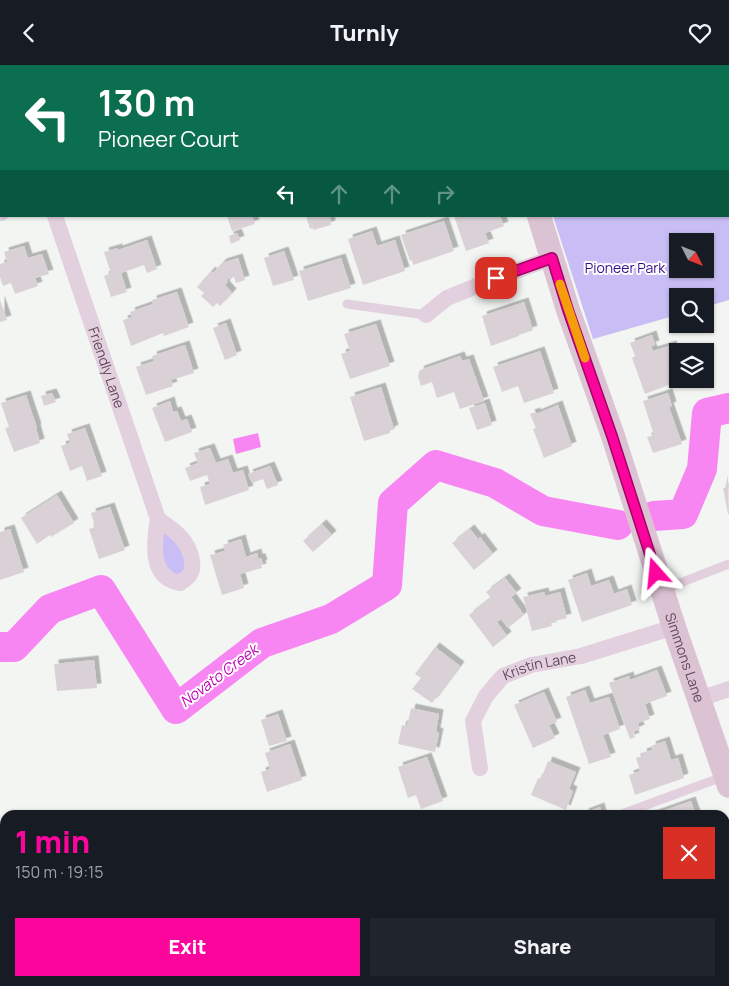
<!DOCTYPE html>
<meta charset="utf-8">
<style>
:root{--surface:#171b24;--page:#20242c;--text:#f1f3f6;--muted:#9ea1a6;--accent:#fb059c}
body{margin:0;font-family:Manrope,sans-serif;background:var(--page);color:var(--text);height:100vh;display:flex;flex-direction:column;font-size:19px;white-space:nowrap}
*{box-sizing:border-box;margin:0}
p{font-size:16px;color:var(--muted)}
.icon{flex:none;width:28px;height:28px;fill:none;stroke:currentColor;stroke-width:2;stroke-linecap:round;stroke-linejoin:round}
.map{position:relative;flex:1;overflow:hidden}
.side{position:absolute;left:0px;top:745px;width:730px;height:176px;display:flex;flex-direction:column;background:var(--surface);border-radius:15px 15px 0 0;box-shadow:0 1px 4px #0004}
.side>*{flex:none}
.top-card{position:absolute;left:0px;top:0px;width:730px;height:152px;box-shadow:0 1px 4px #0004;background:#0b6e4f;color:#fff;overflow:hidden}
.needle{width:32px;rotate:132deg}
.buttons{position:absolute;left:669px;top:168px;display:grid;gap:10px}
.buttons a{display:grid;place-items:center;width:45px;height:45px;border-radius:0px;background:var(--surface);box-shadow:0 1px 4px #0004;font-size:25px}
.pin{position:absolute;display:grid;place-items:center;width:42px;height:42px;color:#fff;margin:-21px;border-radius:10px;box-shadow:0 2px 8px #0006}
.me{position:absolute;width:55px;margin:-28px;rotate:342deg;stroke-linejoin:round;filter:drop-shadow(0 0 4px #0008)}
.turn{display:flex;align-items:center;gap:18px;height:105px;padding:0 15px;font-size:22px}
.turn .icon{width:65px;height:65px;stroke-width:2.5}
.turn b{display:block;font-size:35px;line-height:42px}
.lanes{display:flex;align-items:center;height:48px;padding:0 15px;background:#0003;justify-content:center;gap:25px;direction:ltr}
.lanes .off{opacity:.35}
.round{display:grid;place-items:center;flex:none;width:52px;height:52px;border-radius:0px;background:var(--page)}
.head{display:flex;align-items:center;justify-content:space-between;height:85px;padding:0 15px}
h1{font-size:30px;font-weight:800;line-height:38px;color:var(--accent)}
.action{display:flex;gap:10px;margin-top:auto;padding:10px 15px}
.action a{flex:1;height:58px;border-radius:0px;background:var(--accent);color:#fff;font-size:20px;font-weight:800;line-height:58px;text-align:center}
.action a+a{background:var(--page);color:var(--text)}
header{display:flex;justify-content:space-between;align-items:center;height:65px;padding:0 15px;background:var(--surface);font-size:22px;font-weight:800}
.map>svg:first-child{display:block}
</style>
<header><svg class="icon" aria-label="back" viewBox="0 0 24 24"><path d="M15 5l-7 7 7 7"/></svg>Turnly<svg class="icon" aria-label="heart" viewBox="0 0 24 24"><path d="M12 20l-8-8c-3-5 5-10 8-4 3-6 11-1 8 4z"/></svg></header>
<div class="map">
<svg width="729" height="921" viewBox="0 0 729 921">
<defs>
<filter id="shadow"><feDropShadow dx="4.5" dy="-4.5" stdDeviation="0" flood-color="#0004"/></filter>
</defs>
<rect width="100%" height="100%" fill="#f2f5f2"/>
<g fill="#c9bdf5" fill-rule="evenodd">
<path d="M512,0H729V235L705,242V231H678L677,250L593,274L553,151H729V1H508ZM678,176H705V204H678Z"/>
<path d="M163,464C176,477 189,487 184,507L176,511L163,502Z"/>
</g>
<path fill="#f786f3" d="M258,368L261,382L236,389L233,374Z"/>
<g fill="none" stroke-linecap="round" stroke-linejoin="round">
<g stroke="#f786f3" stroke-width="30">
<path d="M654,451L683,449L702,404L707,348L729,343"/>
<path d="M0,582H14L50,544L101,525L176,644L262,578L331,554L387,520L393,438L436,400L495,418L543,446L618,460"/>
</g>
</g>
<g fill="#dad1d6" filter="url(#shadow)">
<path d="M227,151H252L255,159L232,166Z"/>
<path d="M306,151H330L331,160L313,165V163L310,164Z"/>
<path d="M454,151H500L504,161L485,168L489,178L466,186Z"/>
<path d="M444,156L454,186L413,200L412,195L410,196L401,170Z"/>
<path d="M372,166L377,181L395,175L405,206L363,220L348,174Z"/>
<path d="M237,168L240,175L231,179L229,171Z"/>
<path d="M147,175L157,204L147,208L144,200L121,208L127,227L111,232L104,211L111,208L104,187L118,183V185Z"/>
<path d="M24,181L28,193L42,189L49,209L35,213L38,221L15,229L11,218L3,221L0,212V199L7,197L4,187Z"/>
<path d="M284,186L294,215L273,221L264,193Z"/>
<path d="M238,193L245,215L236,218L234,212L227,214L228,216L225,220L232,228L220,241L217,238L213,242L201,231L204,228L197,222L211,206L213,208L222,198Z"/>
<path d="M341,193L351,223L308,236L299,206Z"/>
<path d="M177,227L189,262L164,271L163,268L131,281L123,255L132,252L130,247L153,239L152,235Z"/>
<path d="M0,235L7,255L0,257Z"/>
<path d="M524,237L533,265L519,270V271L491,281L482,251Z"/>
<path d="M226,258L237,290L225,295L213,263Z"/>
<path d="M376,259L390,301L350,314L341,289L350,286L344,269Z"/>
<path d="M652,270L655,280L651,281L653,286L672,280L678,298L668,301L674,318L645,329L632,293L635,291L630,278Z"/>
<path d="M185,280L194,308L171,315L173,321L146,330L136,302L154,296L152,291Z"/>
<path d="M540,286L554,328L524,338L518,321L502,327L493,302Z"/>
<path d="M460,291L462,296L469,294L484,336L460,344L454,327L437,333L432,317L421,321L418,311L420,305Z"/>
<path d="M381,322L394,364L390,366V368L364,376L350,332Z"/>
<path d="M52,328L56,337L44,341L41,331Z"/>
<path d="M668,328L672,341L669,342L682,379L653,388L647,372L654,370L643,336Z"/>
<path d="M26,330L37,363H36L40,378L14,387L5,363L9,362L1,338Z"/>
<path d="M170,336L173,347L177,346L181,356L187,354L192,367L165,377L152,343Z"/>
<path d="M485,338L492,360L477,365L469,343Z"/>
<path d="M558,340L572,381L544,393L533,364L536,363L530,349L536,347V349Z"/>
<path d="M85,363L102,411L87,416L82,401L70,406L61,381L70,378L67,369Z"/>
<path d="M210,383L216,398L228,394L233,408L243,405L249,425L205,440L200,422L210,419L207,410L190,416L185,403L198,398L194,388Z"/>
<path d="M270,401L278,420L267,424L263,414L252,418L248,409Z"/>
<path d="M728,410L729,449H728L723,423H725Z"/>
<path d="M57,430L74,458L51,472L50,470L37,479L21,453Z"/>
<path d="M110,442L125,485L99,494L89,464L95,462L91,448Z"/>
<path d="M322,459L332,470L313,487L303,476Z"/>
<path d="M10,464L24,507L0,515V467Z"/>
<path d="M470,464L478,474L480,472L493,489L474,505L452,478Z"/>
<path d="M241,474L246,492L257,488L258,493H261L263,499L261,500L262,503L240,509L244,523L222,530L210,490L225,486L223,480Z"/>
<path d="M587,508L591,521L609,515L614,529L627,524L632,540L582,557L568,515Z"/>
<path d="M505,513L517,528L511,532L524,550L508,563L501,554L497,557L507,571L493,582L469,550L491,533L486,527Z"/>
<path d="M544,527L545,531L560,527L567,553L551,557L552,561L532,566L523,532Z"/>
<path d="M435,582L460,601L432,638L412,624L421,613L415,609Z"/>
<path d="M94,595L97,623L57,626L54,599Z"/>
<path d="M657,605L667,631L645,639L650,654L638,658L640,664L633,667L635,672L630,674L609,618L629,611L630,615Z"/>
<path d="M585,625L590,638L609,632L620,664L603,670L611,692L589,699L566,632Z"/>
<path d="M544,627L557,657L549,660L555,673L533,683L514,640Z"/>
<path d="M411,643L439,649L436,667L439,668L435,687L398,679L402,660L407,661Z"/>
<path d="M278,649L287,676L269,681L261,655Z"/>
<path d="M665,676L671,695L678,693L684,713L635,730L629,710L640,706L636,693L643,691L642,688L652,685L651,681Z"/>
<path d="M290,679L302,715L267,727L261,707L270,704L265,688Z"/>
<path d="M427,692L443,736L421,744L416,730L408,733L398,702Z"/>
<path d="M548,696L576,707L569,724L573,726L566,745L531,730L538,713L541,714Z"/>
<path d="M691,736L696,750H651Z"/>
<path d="M600,742L602,750H585L584,748Z"/>
<path d="M196,916H218V921H197Z"/>
<path d="M304,916H322L327,921H300Z"/>
<path d="M478,916H504L499,921H483Z"/>
<path d="M653,916H680L682,920L690,916H719L715,921H654Z"/>
</g>
<g fill="none" stroke-linecap="round" stroke-linejoin="round">
<path stroke="#9371d8" stroke-width="3" stroke-dasharray="4 2.5" stroke-linecap="butt" d="M623,1L625,0"/>
<g stroke="#e3d0de" stroke-width="9">
<path d="M347,239L426,250"/>
<path d="M662,525L729,499"/>
<path d="M619,750L725,711"/>
</g>
<g stroke="#e3d0de" stroke-width="16">
<path d="M443,1L447,0"/>
<path d="M0,148H1"/>
<path id="s1" d="M55,151L158,454C154,477 149,513 180,518C189,512 194,507 192,496C189,475 174,465 158,454"/>
<path d="M426,250L447,233L496,213L552,193"/>
<path d="M699,634L729,624"/>
<path id="s2" d="M480,703L473,656L486,631L503,611L531,600L581,591L674,562"/>
<path d="M0,808H5"/>
<path d="M254,916L256,921"/>
<path d="M397,916L402,921"/>
</g>
<g stroke="#dcc3d4" stroke-width="24">
<path d="M490,0V1"/>
<path id="s3" d="M539,151L568,245L613,371L674,562L729,721"/>
</g>
</g>
<g fill="none" stroke-linecap="round" stroke-linejoin="round">
<g stroke="#a30365" stroke-width="12">
<path id="route" d="M496,213L552,193L568,245L612,371L656,508"/>
</g>
<use href="#route" stroke="#fb059c" stroke-width="9"/>
<path stroke="#f59e0b" stroke-width="9" d="M560,219L585,293"/>
</g>
<g text-anchor="middle" stroke-width="4" stroke-linejoin="round" paint-order="stroke">
<g font-size="14" fill="#370d8f" stroke="#fff">
<text x="625" y="208">Pioneer Park</text>
</g>
<g font-size="14" fill="#62475a" stroke="#fff">
<text dy="5" stroke="none"><textPath href="#s1" startOffset="160">Friendly Lane</textPath></text>
<text dy="5" stroke="none"><textPath href="#s3" startOffset="465">Simmons Lane</textPath></text>
<text dy="5" stroke="none"><textPath href="#s2" startOffset="140">Kristin Lane</textPath></text>
</g>
<g font-size="15" font-style="italic" fill="#bc00b6" stroke="#fff">
<text transform="translate(219 611) rotate(-37)" y="5">Novato Creek</text>
</g>
</g>
</svg>
<div class="buttons">
<a><svg class="needle" viewBox="-14 -14 28 28"><path d="M0-13l5 13h-10z" fill="#e53935"/><path d="M0 13l5-13h-10z" fill="#9ea1a6"/></svg></a>
<a><svg class="icon" aria-label="search" viewBox="0 0 24 24"><circle cx="10" cy="10" r="6"/><path d="M15 15l6 6"/></svg></a>
<a><svg class="icon" aria-label="layers" viewBox="0 0 24 24"><path d="M12 4l9 5-9 5-9-5zM3 14l9 5 9-5"/></svg></a>
</div>
<div class="pin" style="left:496px;top:213px;background:#d93025"><svg class="icon" aria-label="arrive" viewBox="0 0 24 24"><path d="M6 21V4h12l-3 4 3 4H6"/></svg></div>
<svg class="me" style="left:656px;top:508px" viewBox="-20 -20 40 40"><path d="M0-17L14 15 0 8-14 15z" fill="#fb059c" stroke="#fff" stroke-width="4"/></svg>
<div class="top-card">
<div class="turn"><svg class="icon" aria-label="left" viewBox="0 0 24 24"><path d="M17 20v-9H6M10 6l-5 5 5 5"/></svg><div><b>130 m</b>Pioneer Court</div></div>
<div class="lanes"><svg class="icon" aria-label="left" viewBox="0 0 24 24"><path d="M17 20v-9H6M10 6l-5 5 5 5"/></svg><svg class="icon off" aria-label="ahead" viewBox="0 0 24 24"><path d="M12 20V5M6 11l6-6 6 6"/></svg><svg class="icon off" aria-label="ahead" viewBox="0 0 24 24"><path d="M12 20V5M6 11l6-6 6 6"/></svg><svg class="icon off" aria-label="right" viewBox="0 0 24 24"><path d="M7 20v-9h11M14 6l5 5-5 5"/></svg></div>
</div>
<section class="side">
<div class="head"><div><h1>1 min</h1><p>150 m · 19:15</p></div><a class="round" style="background:#d93025;color:#fff"><svg class="icon" aria-label="close" viewBox="0 0 24 24"><path d="M6 6l12 12M18 6L6 18"/></svg></a></div>
<div class="action"><a>Exit</a><a>Share</a></div>
</section>
</div>
